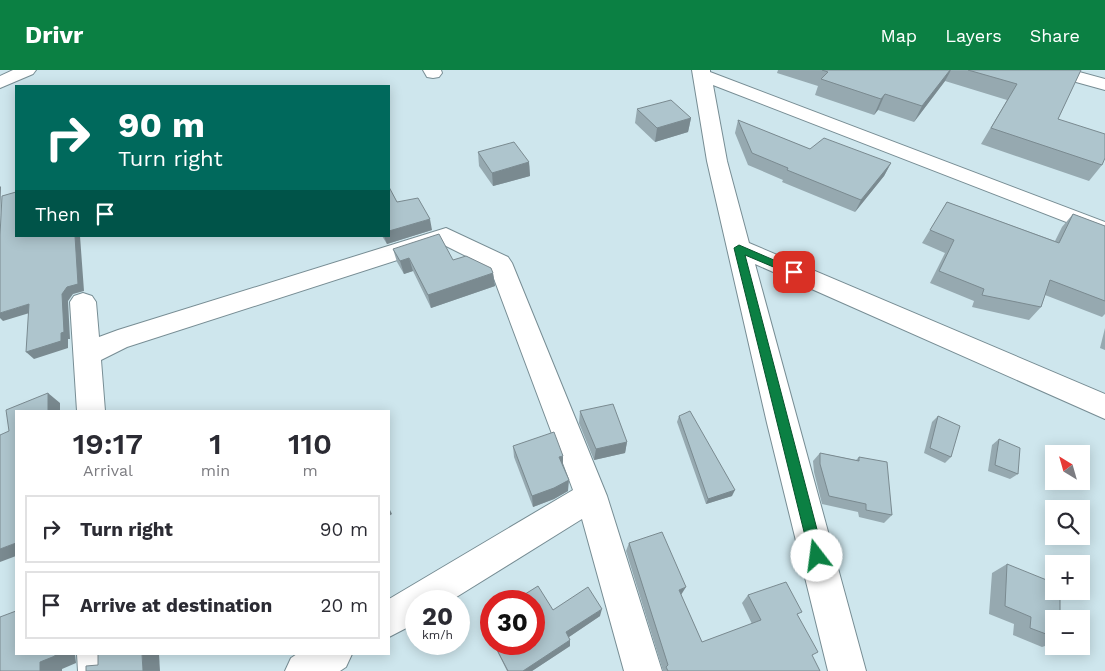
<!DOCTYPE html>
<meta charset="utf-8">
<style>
:root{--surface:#fff;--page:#f7f7f7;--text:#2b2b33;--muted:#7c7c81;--line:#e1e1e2;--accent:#0b8043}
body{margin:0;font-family:"Work Sans",sans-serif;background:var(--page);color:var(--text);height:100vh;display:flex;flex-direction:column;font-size:19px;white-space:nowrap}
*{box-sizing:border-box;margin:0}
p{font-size:16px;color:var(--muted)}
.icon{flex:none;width:28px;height:28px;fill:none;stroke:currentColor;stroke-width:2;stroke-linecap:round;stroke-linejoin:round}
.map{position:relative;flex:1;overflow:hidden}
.sheet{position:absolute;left:15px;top:340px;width:375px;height:245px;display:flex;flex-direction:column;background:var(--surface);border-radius:0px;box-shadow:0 2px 12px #0003}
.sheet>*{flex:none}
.banner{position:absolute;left:15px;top:15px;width:375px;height:152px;border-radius:0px;box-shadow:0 2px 12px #0003;background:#00695c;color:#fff;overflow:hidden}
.needle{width:32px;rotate:323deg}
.fabs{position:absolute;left:1045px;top:375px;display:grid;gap:10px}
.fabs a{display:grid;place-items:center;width:45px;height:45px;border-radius:0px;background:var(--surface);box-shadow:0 2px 12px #0003;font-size:25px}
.speed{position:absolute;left:405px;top:520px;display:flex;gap:10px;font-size:25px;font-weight:700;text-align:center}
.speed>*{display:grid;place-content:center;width:65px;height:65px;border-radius:50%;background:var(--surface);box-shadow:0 2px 12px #0003;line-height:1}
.speed small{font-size:12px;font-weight:400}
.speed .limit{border:8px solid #d22;background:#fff;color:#111}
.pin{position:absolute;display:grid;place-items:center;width:42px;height:42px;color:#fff;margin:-21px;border-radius:10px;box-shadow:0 2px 8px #0006}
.me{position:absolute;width:55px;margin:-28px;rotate:345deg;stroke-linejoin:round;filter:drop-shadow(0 0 4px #0008)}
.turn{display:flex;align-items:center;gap:18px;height:105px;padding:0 20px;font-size:22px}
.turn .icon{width:65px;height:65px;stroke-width:2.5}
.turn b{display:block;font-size:35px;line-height:42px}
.then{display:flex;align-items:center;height:48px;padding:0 20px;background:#0003;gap:10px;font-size:19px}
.eta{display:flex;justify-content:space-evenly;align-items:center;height:85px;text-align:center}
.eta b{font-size:30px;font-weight:600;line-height:35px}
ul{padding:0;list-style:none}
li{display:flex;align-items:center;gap:15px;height:68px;margin:0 10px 8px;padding:0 10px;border:2px solid var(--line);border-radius:0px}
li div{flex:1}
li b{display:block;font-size:19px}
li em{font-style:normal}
header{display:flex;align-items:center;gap:30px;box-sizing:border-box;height:70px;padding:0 25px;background:var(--accent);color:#fff}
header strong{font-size:24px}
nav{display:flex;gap:28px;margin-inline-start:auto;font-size:18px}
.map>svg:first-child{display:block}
</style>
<header>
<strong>Drivr</strong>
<nav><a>Map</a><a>Layers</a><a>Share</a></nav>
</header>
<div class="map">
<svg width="1105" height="601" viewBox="0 0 1105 601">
<rect width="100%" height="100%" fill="#cee6ed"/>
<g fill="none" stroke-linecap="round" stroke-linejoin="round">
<g stroke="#778d94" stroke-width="2">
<g id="minor">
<path d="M13,0H36L33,4L0,18V6Z"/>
<path d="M423,0H441L442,3L439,7L433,8L427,7Z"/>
<path d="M692,0H710V2L1105,152V167L713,15L727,91L749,173L1105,324V349L755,194L866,601H828L767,353L707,91Z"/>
<path d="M1044,0H1072L1105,9V20L1047,4Z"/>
<path d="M446,158L508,187L512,193L607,426L662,601H624L582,449L450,531H416V553L389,567V529L573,420L490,198L444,175L127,277L101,290L105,341H77L70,232L74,226L83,223L92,226L96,232L99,267L118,260Z"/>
<path d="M77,584H115L116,601H78Z"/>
<path d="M297,584H352L346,597L340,601H285L291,588Z"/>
</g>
</g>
<use href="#minor" fill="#fff" fill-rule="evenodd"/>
</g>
<g fill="#96a9b0">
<path d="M778,0H1081L1058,49L1102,95L1089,111L981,74L1007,30L945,11L914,52L878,40L874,45L815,25L818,16L777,3Z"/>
<path d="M637,39L691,48L688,62L655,72L635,53Z"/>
<path d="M738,50L810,79L891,93L884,106L855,142L782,112L783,110L748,95L735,63Z"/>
<path d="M478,82L529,92L530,106L493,116L479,96Z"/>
<path d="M397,132L432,160L387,174L382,166H389Z"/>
<path d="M947,132L1055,171L1062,157L1073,144L1105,156V244L1102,247L1045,225L1041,237L1029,250L972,237L974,231L930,213L945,183L922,173Z"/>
<path d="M393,179L453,190L493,203L495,216L431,238L413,201L404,204L397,192Z"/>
<path d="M1105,258V280L1100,278Z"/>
<path d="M580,341L627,372L625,383L594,390L579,353Z"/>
<path d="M679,346L732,426L706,434L677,352Z"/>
<path d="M938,346L951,387L945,393L924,383L932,352Z"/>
<path d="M999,369L1018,404L1010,409L988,401L992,375Z"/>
<path d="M513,376L563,395L568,421L554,429L533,437L514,387Z"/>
<path d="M820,383L856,390L859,387L892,445L884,453L859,447L858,442L822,434L814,402L813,391Z"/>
<path d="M629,473L681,525L702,572L752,554L742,533L748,525L798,546L812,586L820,601H663L626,481Z"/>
<path d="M1007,494L1054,549V573L1042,577L1013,565L1014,554L989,544L992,503Z"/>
<path d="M553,540L600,546L569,567L570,576L532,601H507L496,579L494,574Z"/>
</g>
<g fill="#7a8a90">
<path d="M950,0H951L945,11L914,52L922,36Z"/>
<path d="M885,24L878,40L874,45L881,29Z"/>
<path d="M691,48L688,62L655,72L657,58Z"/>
<path d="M529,92L530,106L493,116L492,103Z"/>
<path d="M891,93L884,106L855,142L861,130Z"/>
<path d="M0,116L1,117L0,153Z"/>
<path d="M430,149L432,160L387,174L384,166H389V161Z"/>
<path d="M75,166H80L84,221L73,224L68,231L70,269H68V278L34,289L26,282L61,263L62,224Z"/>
<path d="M409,188L413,201L404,204L400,191Z"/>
<path d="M493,203L495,216L431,238L428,225Z"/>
<path d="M29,234L36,241L3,251L0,248V243Z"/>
<path d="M48,323L60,333V341H48Z"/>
<path d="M627,372L625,383L594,390L596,379Z"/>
<path d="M563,386V398L559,387Z"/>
<path d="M569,410L568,421L554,429L533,437L532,426Z"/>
<path d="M735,420L732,426L706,434L708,429Z"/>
<path d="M389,438L392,444L389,446Z"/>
<path d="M16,473V486L0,492V479Z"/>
<path d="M686,517L681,525L679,520Z"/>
<path d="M602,539L600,546L566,569V562Z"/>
<path d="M570,570V576L532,601H523Z"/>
<path d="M55,584H75L76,593L62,599V601H40V592Z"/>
<path d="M142,584H159L160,601H143Z"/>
</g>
<g fill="#aec5cd" stroke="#7a8a90">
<path d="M822,0H950L922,36L885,24L881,29L821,9L828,2Z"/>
<path d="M968,0H1081L1058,49L1105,64V88L1102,95L991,58L1017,14Z"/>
<path d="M671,30L691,48L657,58L637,39Z"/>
<path d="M738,50L810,79L824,68L891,93L861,130L787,100L788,98L752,83Z"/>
<path d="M514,72L529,92L492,103L478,82Z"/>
<path d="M389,117L397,132L418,128L430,149L389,161Z"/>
<path d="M16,122V166H75L78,214L67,217L62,224L64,262L61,263V271L26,282L29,234L0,243V165L2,126Z"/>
<path d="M947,132L1059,173L1073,144L1105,156V231L1050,210L1041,237L982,225L984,219L939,201L954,170L930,160Z"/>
<path d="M439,164L453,190L466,186L491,198L493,203L428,225L409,188L400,191L393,179Z"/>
<path d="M48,323V341H16V473L0,479V365L9,361L6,340Z"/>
<path d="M613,334L627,372L596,379L580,341Z"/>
<path d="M690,341L735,420L708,429L679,346Z"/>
<path d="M938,346L960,356L951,387L930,378Z"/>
<path d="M554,362L563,386L559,387L569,410L554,418L532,426L513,376Z"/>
<path d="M999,369L1020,378L1018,404L995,395Z"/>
<path d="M820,383L859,391V387L887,392L892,445L866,440V434L829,426L820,394Z"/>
<path d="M662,462L686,517L679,520L702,572L761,550L748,525L786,512L802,542L797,544L818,582L812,585L820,601H668L666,597L668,595L629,473Z"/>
<path d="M1007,494L1054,513V521H1060V549H1054V567L1030,558L1031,547L1005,536Z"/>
<path d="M538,516L553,540L588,517L602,539L566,562L570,570L523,601H508L494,574H534V531H514Z"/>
<path d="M16,541V584H55V586L40,592V601H0V547Z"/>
<path d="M98,584H142L143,601H86V596L98,595Z"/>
</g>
<path fill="#0b8043" stroke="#07532c" d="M739,175L797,200L799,202L797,204H790L745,185L824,486L822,491L817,493L812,491L810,486L734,178Z"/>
</svg>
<div class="fabs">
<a><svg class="needle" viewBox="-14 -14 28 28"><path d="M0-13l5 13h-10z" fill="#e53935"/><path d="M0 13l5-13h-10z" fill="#7c7c81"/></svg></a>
<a><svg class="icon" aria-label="search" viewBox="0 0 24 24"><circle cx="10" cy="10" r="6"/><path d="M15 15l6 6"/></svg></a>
<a>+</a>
<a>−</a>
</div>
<div class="speed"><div>20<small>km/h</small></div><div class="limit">30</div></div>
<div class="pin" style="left:794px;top:202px;background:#d93025"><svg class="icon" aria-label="arrive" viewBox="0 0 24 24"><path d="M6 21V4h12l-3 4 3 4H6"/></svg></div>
<svg class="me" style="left:817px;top:486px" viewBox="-20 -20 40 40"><circle r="19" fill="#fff"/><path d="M0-13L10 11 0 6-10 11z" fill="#0b8043"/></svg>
<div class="banner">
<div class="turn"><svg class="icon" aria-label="right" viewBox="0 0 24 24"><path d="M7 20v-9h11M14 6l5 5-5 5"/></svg><div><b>90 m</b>Turn right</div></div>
<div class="then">Then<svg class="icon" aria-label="arrive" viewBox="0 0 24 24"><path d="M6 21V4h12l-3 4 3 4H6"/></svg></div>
</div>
<section class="sheet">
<div class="eta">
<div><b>19:17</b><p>Arrival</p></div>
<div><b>1</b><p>min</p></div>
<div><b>110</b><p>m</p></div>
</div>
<ul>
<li><svg class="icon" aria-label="right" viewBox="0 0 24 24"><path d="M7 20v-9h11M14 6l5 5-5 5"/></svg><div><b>Turn right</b></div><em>90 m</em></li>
<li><svg class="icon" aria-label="arrive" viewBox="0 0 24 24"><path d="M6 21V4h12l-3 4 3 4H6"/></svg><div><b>Arrive at destination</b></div><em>20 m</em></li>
</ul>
</section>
</div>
